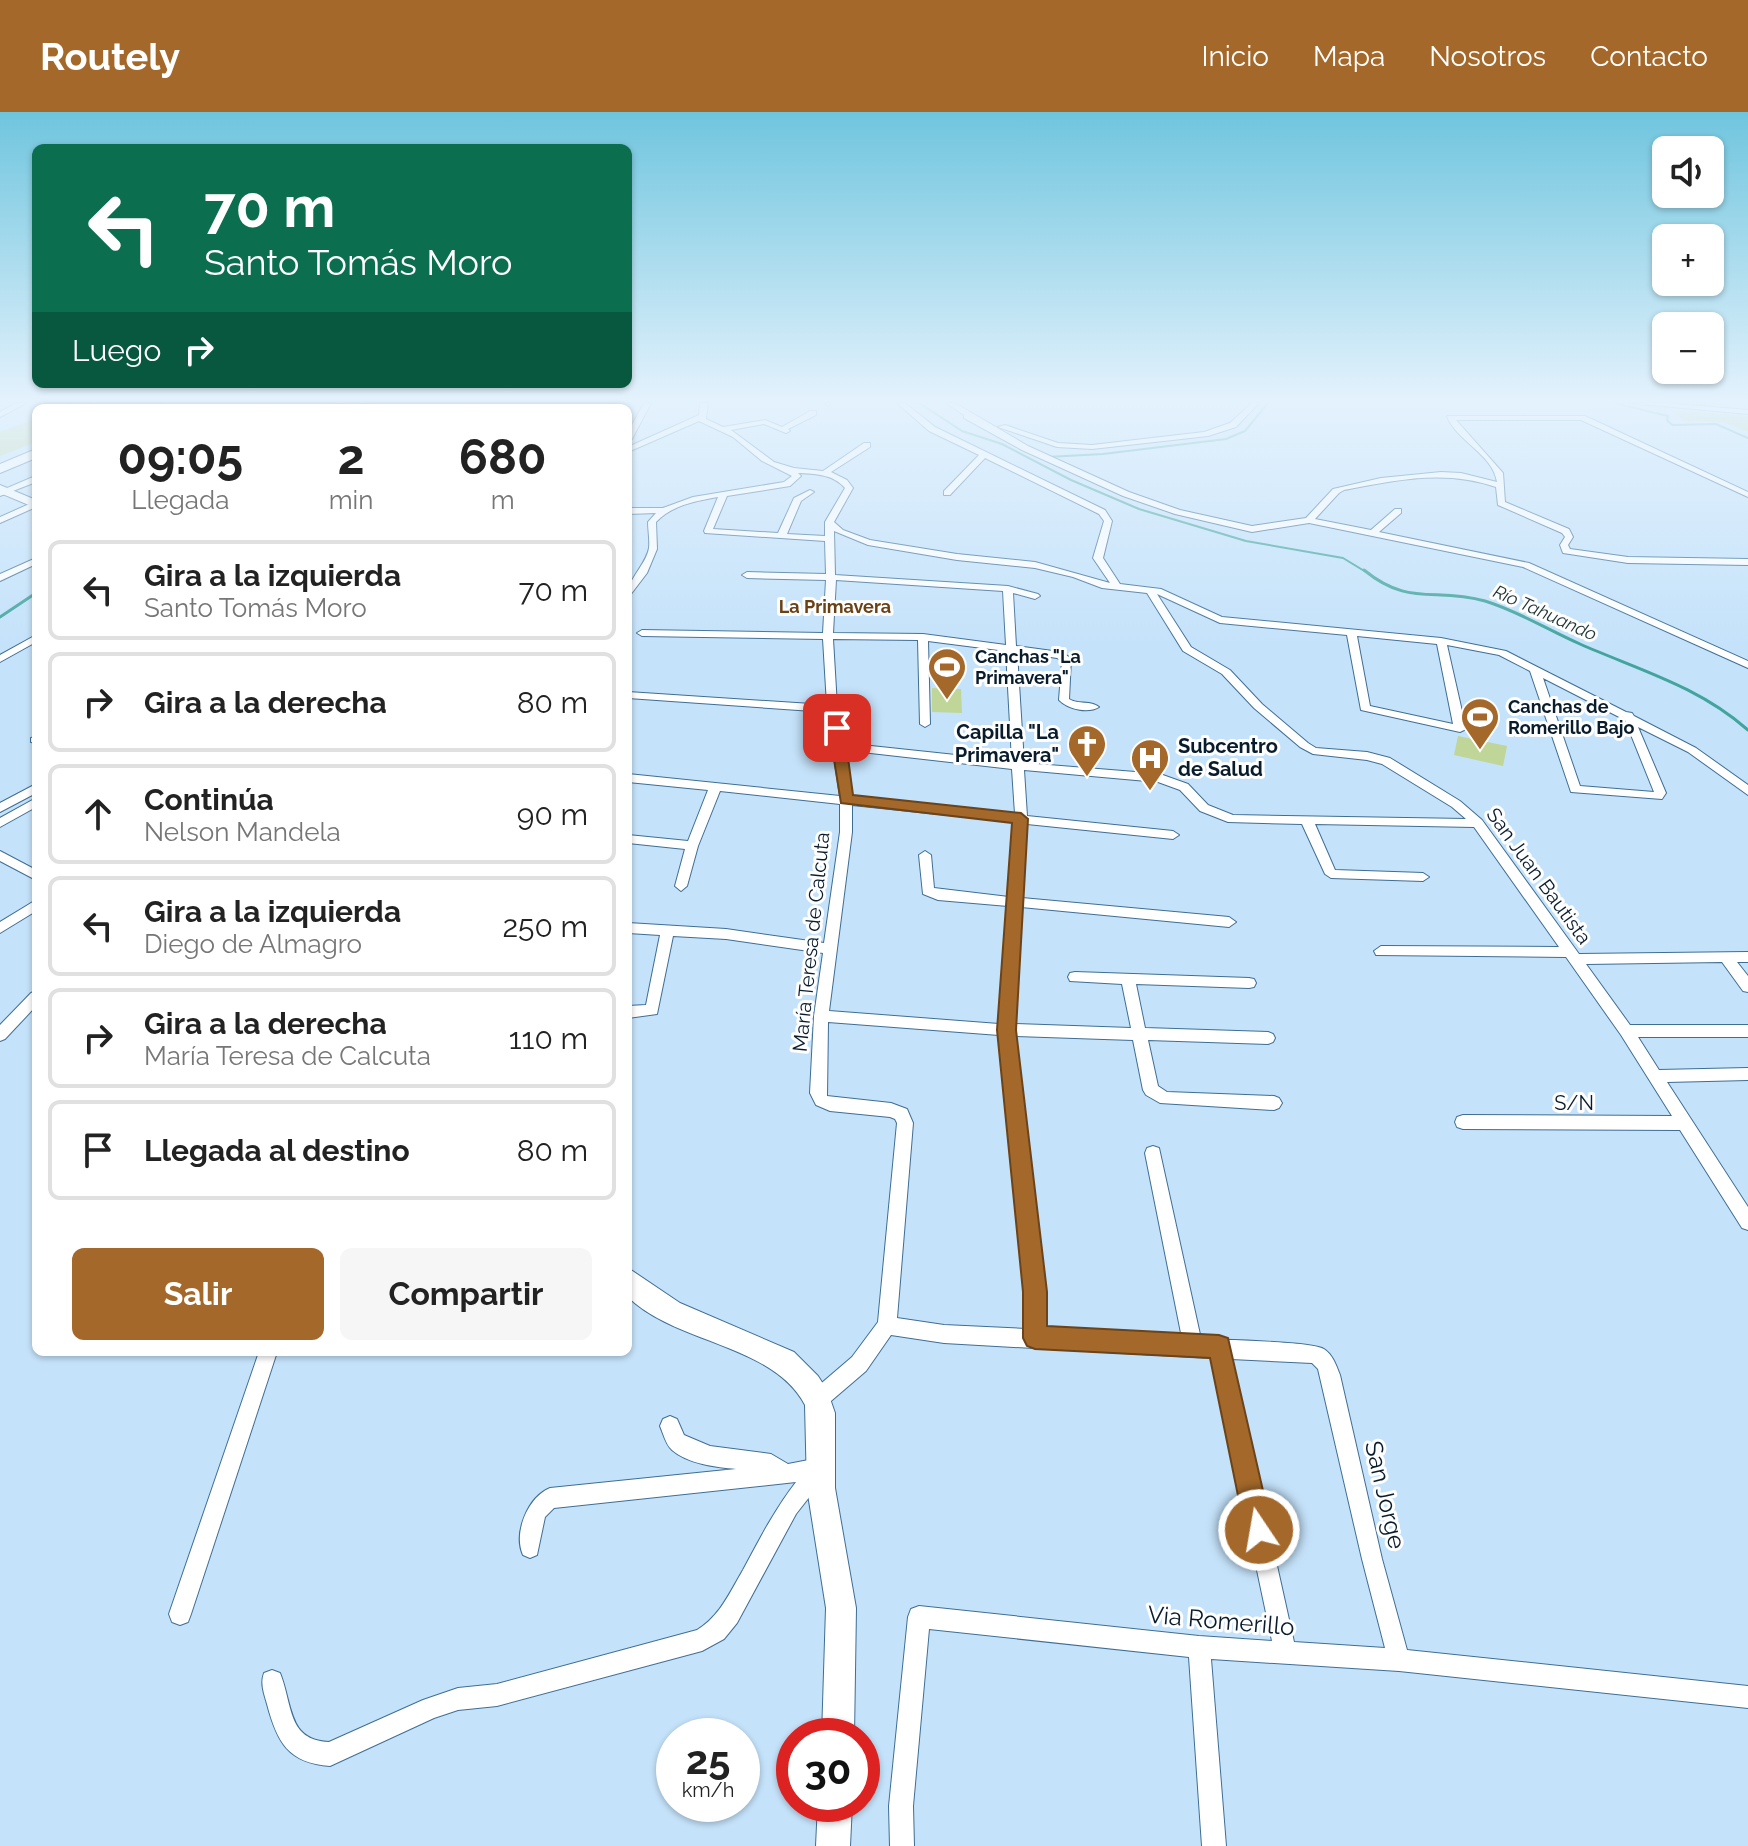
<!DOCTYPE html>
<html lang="es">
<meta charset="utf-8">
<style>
:root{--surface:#fff;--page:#f6f6f6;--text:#222;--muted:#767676;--line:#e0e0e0;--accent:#a4692a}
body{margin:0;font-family:Raleway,sans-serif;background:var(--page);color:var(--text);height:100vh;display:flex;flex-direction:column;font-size:30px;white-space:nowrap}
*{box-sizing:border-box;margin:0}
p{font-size:26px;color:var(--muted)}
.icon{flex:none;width:44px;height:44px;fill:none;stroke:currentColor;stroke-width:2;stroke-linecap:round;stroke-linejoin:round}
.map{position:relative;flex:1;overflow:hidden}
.sheet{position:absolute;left:32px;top:292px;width:600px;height:952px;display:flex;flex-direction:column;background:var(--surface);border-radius:12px;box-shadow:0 2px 6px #0004}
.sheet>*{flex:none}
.hud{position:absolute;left:32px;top:32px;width:600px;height:244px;border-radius:12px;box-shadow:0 2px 6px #0004;background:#0b6e4f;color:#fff;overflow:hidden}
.buttons{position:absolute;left:1652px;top:24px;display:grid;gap:16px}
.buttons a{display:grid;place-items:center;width:72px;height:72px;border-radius:12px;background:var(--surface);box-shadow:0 2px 6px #0004;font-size:40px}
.speed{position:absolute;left:656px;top:1606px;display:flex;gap:16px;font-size:40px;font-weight:700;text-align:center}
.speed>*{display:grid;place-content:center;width:104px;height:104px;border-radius:50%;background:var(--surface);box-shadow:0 2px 6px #0004;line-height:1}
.speed small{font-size:20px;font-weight:400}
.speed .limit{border:12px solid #d22;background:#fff;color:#111}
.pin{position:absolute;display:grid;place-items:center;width:68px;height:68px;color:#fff;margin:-34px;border-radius:16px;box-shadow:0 4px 12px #0006}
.me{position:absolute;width:88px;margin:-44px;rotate:348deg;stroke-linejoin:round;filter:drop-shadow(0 0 6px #0008)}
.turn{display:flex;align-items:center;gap:28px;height:168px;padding:0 40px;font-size:36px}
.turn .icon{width:104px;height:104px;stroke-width:2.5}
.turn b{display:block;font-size:56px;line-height:68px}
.then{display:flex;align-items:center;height:76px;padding:0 40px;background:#0003;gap:16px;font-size:30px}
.eta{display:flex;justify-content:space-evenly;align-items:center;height:136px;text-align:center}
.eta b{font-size:48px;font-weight:700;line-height:56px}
.primary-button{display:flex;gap:16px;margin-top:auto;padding:16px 40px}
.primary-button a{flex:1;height:92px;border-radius:12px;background:var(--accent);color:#fff;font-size:32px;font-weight:700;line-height:92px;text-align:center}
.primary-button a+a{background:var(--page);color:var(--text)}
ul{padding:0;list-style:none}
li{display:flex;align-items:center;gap:24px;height:100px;margin:0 16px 12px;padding:0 24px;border:4px solid var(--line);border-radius:12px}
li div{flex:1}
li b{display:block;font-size:30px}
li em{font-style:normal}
header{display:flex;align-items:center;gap:48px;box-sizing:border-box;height:112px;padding:0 40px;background:var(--accent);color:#fff}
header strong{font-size:38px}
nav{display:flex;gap:44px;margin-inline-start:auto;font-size:28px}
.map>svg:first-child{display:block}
</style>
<header>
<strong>Routely</strong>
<nav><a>Inicio</a><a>Mapa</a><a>Nosotros</a><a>Contacto</a></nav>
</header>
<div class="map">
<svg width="1748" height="1734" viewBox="0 0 1748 1734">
<rect width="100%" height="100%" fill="#c4e2fa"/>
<g fill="#c0d598">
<path d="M1682,299L1748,304V320L1723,310L1684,309L1675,301Z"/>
<path d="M36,307V330L0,344V320Z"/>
<path d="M932,576L961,577L962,601L932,600Z"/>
<path d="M1458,624L1507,634L1503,654L1454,643Z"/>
</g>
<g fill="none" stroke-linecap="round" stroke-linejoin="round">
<g stroke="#42a49d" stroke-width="2">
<path d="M919,291L962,319L1002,332L1071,368L1139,397L1246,429L1343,446L1366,460"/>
<path d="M1615,291L1668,304L1667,308L1672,313L1716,312L1748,326"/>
<path d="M470,296L473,291"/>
<path d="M1047,345L1103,342L1226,327L1245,319L1268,291"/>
</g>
<g stroke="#42a49d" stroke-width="3">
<path d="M1364,458C1409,495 1434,475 1485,489C1518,499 1548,518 1580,532C1639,558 1698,574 1748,618"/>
<path d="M0,505L36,481"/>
</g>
<g stroke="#3f6e93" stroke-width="2">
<g id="minor">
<path d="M17,291H26L0,305V300Z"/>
<path d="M70,291H85L101,296H87Z"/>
<path d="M206,291H216L208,296H198Z"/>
<path d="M258,291H267L260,296H250Z"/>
<path d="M307,291H316L309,296H300Z"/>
<path d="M330,291L355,294L373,291C360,299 343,297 330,291Z"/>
<path d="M644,291H651L632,327L628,329V320Z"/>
<path d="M700,291H708L706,307L723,315L765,308L782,315L810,299H816V303L788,317L790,319L786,321L764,312L731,318L774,350L794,356L823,359L864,331H870V335L831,360L847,368L853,376L834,410L843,418L870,428L957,442L1035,450L1110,471L1093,446L1104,409L1099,402L985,346L950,383H944V379L979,343L929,319L897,291H905L935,315L1105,398L1112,409L1103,446L1120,472L1161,477L1222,505L1441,526L1506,539L1626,600L1632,601L1634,604L1696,636L1748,673V683L1688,640L1638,615L1666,681L1662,687L1571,680L1530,559L1499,543L1447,533L1466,617L1460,620L1361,598L1347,523L1220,511L1157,482L1191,535L1230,558L1262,592L1308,631L1316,636L1367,640L1390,646L1460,689L1482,708L1579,842L1748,840V850H1737L1748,864V880L1743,879L1722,850L1586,852L1630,913H1748V925H1638L1659,958L1748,956V968L1667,970L1748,1095V1118L1742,1116L1680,1018L1463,1017L1457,1015L1455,1010L1457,1005L1463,1003L1672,1004L1621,923L1566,845L1376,843L1374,839L1381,834L1559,835L1474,715L1315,712L1335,758L1423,761L1429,765L1423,769L1331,766L1325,762L1302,712L1228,710L1200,699L1180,678L1158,670L1024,658L1027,704L1173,719L1179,723L1173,727L1027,712L1022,786L1229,805L1236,810L1229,815L1021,795L1014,912L1131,916L1122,872L1070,869L1068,865L1070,861L1075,860L1249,866L1254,867L1256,871L1254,875L1249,876L1136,872L1145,916L1268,920L1273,922L1275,926L1273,930L1268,932L1148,928L1158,974L1167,980L1274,984L1279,986L1282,991L1279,996L1274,998L1160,991L1146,983L1143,978L1133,928L1014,924L1044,1180V1218L1182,1226L1145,1041L1147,1036L1153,1034L1159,1036L1201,1227C1220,1228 1312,1229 1324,1237C1333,1243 1336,1253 1340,1263L1382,1447L1407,1538L1748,1574V1596L1399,1559L1211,1547L1226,1734H1202L1189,1545L929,1517L913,1694L914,1734H890L889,1694L908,1505L911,1497L919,1494L1199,1524L1272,1529L1212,1246L944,1231L891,1223L866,1259L824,1295L817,1297L810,1295L808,1288L810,1281L852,1245L878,1210L897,1011L895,1007L890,1005L830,999L816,993L810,981L814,904L823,841L726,827L673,824L657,902L628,906V894L646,893L660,823L628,821V811L726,817L824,831L840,720V692L720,679L698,734L687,774L681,779L675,774L685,737L628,731V723L688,729L708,678L628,670V662L840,684L827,600L628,586V580L827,593L823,527L642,524L637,521L642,518L823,521L826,468L747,466L742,463L747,460L826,462L825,429L705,421L704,419L718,385C696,389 672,393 656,410L657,437L647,461L631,482L628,483C628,466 646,453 649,436C650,428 648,418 648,410L656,401L628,402V396H663L693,385L784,370L792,364L762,349L733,325L699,309L628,340V335L699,303ZM798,361C816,362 833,362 845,376L825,410V424L787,422L801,389L814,380L810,378L794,386L778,421L713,417L727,384L790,374L801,364ZM834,419L868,433L957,448L1035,456L1073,465L1102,476L1147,481L1183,539L1222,562L1254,596L1300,635L1313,642L1367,648L1382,652L1452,695L1466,707L1233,703L1208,693L1188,672L1160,662L1024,651L1017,540L1057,546L1062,549L1059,588C1068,597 1088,602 1099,595C1091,588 1078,593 1069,587L1071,546L1060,540L1016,534L1013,481L1035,487L1040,484L1038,482L1008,474L835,463ZM836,468L1003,479L1006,533L923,522L833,521ZM1357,524L1437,532L1453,612L1370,594ZM833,527L918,528L920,612L925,615L930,612L928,529L1006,539L1012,649L843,631L837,594ZM1543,566L1625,608L1654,680L1580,674ZM844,638L1012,657L1015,702L852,686ZM852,693L1015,710L1009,785L934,776L931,743L925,739L919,743L923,782L938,788L1008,794L999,912L829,899L852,720ZM828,910L999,923L1026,1180V1217L944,1213L897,1206L913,1011L907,997L891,991L827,984ZM1231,1247L1312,1251L1318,1257L1362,1447L1385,1536L1294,1530Z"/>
<path d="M825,291H832L828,294Z"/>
<path d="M946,291H955L1028,334L1129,380L1180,398L1252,414L1306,406L1333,377L1381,366L1441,360L1461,361L1497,370C1493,342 1455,328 1447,304H1585L1748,380V385L1581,308H1456L1503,361L1505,390L1569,417L1573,425L1568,433L1570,437L1628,445L1748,447V453L1628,451L1563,441L1560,433L1565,425L1562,421L1498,393L1496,375C1445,357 1396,368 1344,378L1339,381L1315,407L1371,418L1395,397H1401V401L1379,420L1529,451L1748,549V556L1523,455L1309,411L1252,420L1175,402L1123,384L1022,338L964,306V303Z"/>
<path d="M1252,291H1259L1236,315L1208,324L1092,337L1057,335L998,315L1005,313L1058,331L1092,333L1204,320L1230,311Z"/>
<path d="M1629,291H1664L1748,298V302Z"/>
<path d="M532,294H571L575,296H528Z"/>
<path d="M33,365H36V370L0,384V379Z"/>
<path d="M36,389V395L0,411V405Z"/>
<path d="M36,446V452L0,469V462Z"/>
<path d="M36,523V530L0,550V543Z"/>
<path d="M35,625L36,631L31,630V626Z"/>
<path d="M36,672V681L0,700V691Z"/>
<path d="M36,686V695L0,715V706Z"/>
<path d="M0,739L36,758V768L0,749Z"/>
<path d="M36,788V799L0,821V810Z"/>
<path d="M36,879V894L5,927L0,929V913L31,881Z"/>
<path d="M259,1240H277L191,1502L188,1510L180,1513L172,1510L169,1502Z"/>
<path d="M670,1304L677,1307L684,1323L710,1334L771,1342L788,1352L819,1346L826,1349L829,1356L825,1365L796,1402L737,1511L724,1527L702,1539L497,1594L458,1598L434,1606L330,1654C288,1651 277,1630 267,1592C264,1581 260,1572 264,1561L272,1558L280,1561C293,1593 287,1628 329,1630L423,1588L458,1576L497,1572L697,1518C720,1504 730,1480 743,1458C759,1428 775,1397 796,1370L554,1396L545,1405L537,1443L530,1446L523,1443C513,1421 528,1385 550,1376L736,1357C716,1355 688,1352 672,1338C666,1333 663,1321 660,1314L663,1307Z"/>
</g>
</g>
<g stroke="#3f6e93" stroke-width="2">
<g id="secondary">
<path d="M0,373L36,388V396L0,381Z"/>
<path d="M628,1156L680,1191L794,1240L818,1264L827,1278L835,1301V1376L856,1496L854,1624H822L826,1496L807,1376L805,1293C773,1232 676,1232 628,1185Z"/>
<path d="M818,1692H852L850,1734H816Z"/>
</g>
</g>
<g stroke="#3f6e93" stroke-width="2">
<g id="primary">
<path d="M145,291H161L154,296H138Z"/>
<path d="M36,337V346L0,361V352Z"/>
</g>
</g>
<use href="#minor" fill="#fff" fill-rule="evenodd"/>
<use href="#secondary" fill="#fff" fill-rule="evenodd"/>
<use href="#primary" fill="#fff" fill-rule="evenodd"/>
</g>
<linearGradient id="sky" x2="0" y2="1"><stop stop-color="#6fc5de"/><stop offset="0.54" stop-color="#e4f2fd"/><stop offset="1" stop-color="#e4f2fd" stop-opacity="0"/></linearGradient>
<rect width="1748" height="534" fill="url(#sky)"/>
<path fill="#a4692a" stroke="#6b441b" stroke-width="2" d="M837,611L844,616L853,683L1021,701L1028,707L1016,918L1047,1180V1214L1219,1223L1228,1226L1272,1418L1268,1427L1259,1431L1249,1427L1245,1418L1210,1246L1035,1237L1027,1234L1023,1226V1180L997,918L1012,711L841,691L829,616Z"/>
<defs>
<g id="stadium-pin" transform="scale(2)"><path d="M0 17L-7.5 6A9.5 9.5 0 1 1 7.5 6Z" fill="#a4692a" stroke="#fefefe"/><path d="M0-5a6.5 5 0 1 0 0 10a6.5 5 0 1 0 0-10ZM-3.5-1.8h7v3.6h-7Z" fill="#fff"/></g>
<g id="church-pin" transform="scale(2)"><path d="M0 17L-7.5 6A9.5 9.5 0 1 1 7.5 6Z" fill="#a4692a" stroke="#fefefe"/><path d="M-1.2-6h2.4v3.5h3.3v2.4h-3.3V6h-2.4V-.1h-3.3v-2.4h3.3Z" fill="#fff"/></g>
<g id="hospital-pin" transform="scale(2)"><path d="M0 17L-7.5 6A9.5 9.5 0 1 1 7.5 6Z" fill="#a4692a" stroke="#fefefe"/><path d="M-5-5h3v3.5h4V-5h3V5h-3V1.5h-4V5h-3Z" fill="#fff"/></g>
</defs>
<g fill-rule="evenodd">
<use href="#stadium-pin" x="947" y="555"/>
<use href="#stadium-pin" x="1480" y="605"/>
<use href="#church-pin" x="1087" y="632"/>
<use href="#hospital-pin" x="1150" y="646"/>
</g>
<g text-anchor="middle" stroke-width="6" stroke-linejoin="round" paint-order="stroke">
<g font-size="18" font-weight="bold" fill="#694115" stroke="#fefefe">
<text x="835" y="501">La Primavera</text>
</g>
<g font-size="18" font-style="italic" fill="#203633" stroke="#fefefe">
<text transform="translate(1545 501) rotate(24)" y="6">Río Tahuando</text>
</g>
<g font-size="18" font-weight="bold" fill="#081c2b" stroke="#fefefe" text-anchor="start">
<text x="975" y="551">Canchas "La<tspan x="975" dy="21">Primavera"</tspan></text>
<text x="1508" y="601">Canchas de<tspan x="1508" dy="21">Romerillo Bajo</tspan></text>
</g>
<g font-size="20" font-weight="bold" fill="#081c2b" stroke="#fefefe" text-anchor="end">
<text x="1059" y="627">Capilla "La<tspan x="1059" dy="23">Primavera"</tspan></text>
<text x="1178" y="641" text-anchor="start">Subcentro<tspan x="1178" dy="23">de Salud</tspan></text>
</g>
<g font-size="20" fill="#081c2b" stroke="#fefefe">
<text transform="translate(1539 764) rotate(54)" y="7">San Juan Bautista</text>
<text transform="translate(811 830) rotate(-84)" y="7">María Teresa de Calcuta</text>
<text x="1574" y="998">S/N</text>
</g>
<g font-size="24" fill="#081c2b" stroke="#fefefe">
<text transform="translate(1385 1383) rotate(77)" y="8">San Jorge</text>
<text transform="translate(1221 1509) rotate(5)" y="8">Via Romerillo</text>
</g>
</g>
</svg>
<div class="buttons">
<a><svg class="icon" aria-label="sound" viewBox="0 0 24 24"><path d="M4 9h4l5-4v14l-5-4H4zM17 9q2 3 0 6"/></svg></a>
<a>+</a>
<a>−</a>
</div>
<div class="speed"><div>25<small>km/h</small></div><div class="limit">30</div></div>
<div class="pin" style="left:837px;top:616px;background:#d93025"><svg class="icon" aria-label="arrive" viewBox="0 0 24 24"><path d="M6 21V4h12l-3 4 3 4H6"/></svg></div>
<svg class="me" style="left:1259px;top:1418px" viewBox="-20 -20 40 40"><circle r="17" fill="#a4692a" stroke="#fff" stroke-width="3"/><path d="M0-11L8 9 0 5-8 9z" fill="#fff"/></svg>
<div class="hud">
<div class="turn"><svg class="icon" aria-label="left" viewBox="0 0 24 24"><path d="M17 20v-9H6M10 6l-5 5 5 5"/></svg><div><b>70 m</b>Santo Tomás Moro</div></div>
<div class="then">Luego<svg class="icon" aria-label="right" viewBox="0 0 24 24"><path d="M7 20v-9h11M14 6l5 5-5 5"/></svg></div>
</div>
<section class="sheet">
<div class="eta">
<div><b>09:05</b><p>Llegada</p></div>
<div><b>2</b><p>min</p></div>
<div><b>680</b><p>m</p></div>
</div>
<ul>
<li><svg class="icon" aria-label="left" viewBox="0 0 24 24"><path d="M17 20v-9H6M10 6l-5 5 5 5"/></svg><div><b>Gira a la izquierda</b><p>Santo Tomás Moro</p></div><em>70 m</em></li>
<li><svg class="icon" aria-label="right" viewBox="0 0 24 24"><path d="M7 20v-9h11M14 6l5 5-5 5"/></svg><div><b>Gira a la derecha</b></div><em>80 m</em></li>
<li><svg class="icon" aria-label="ahead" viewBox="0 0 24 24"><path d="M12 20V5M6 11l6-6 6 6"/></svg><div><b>Continúa</b><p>Nelson Mandela</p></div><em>90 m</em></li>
<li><svg class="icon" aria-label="left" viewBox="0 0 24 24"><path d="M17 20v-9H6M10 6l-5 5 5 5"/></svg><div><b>Gira a la izquierda</b><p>Diego de Almagro</p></div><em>250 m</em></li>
<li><svg class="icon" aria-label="right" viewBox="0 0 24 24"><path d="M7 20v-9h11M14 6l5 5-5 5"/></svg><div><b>Gira a la derecha</b><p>María Teresa de Calcuta</p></div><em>110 m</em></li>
<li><svg class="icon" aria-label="arrive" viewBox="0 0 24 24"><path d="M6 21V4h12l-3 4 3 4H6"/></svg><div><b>Llegada al destino</b></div><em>80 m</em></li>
</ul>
<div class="primary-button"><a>Salir</a><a>Compartir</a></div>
</section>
</div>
